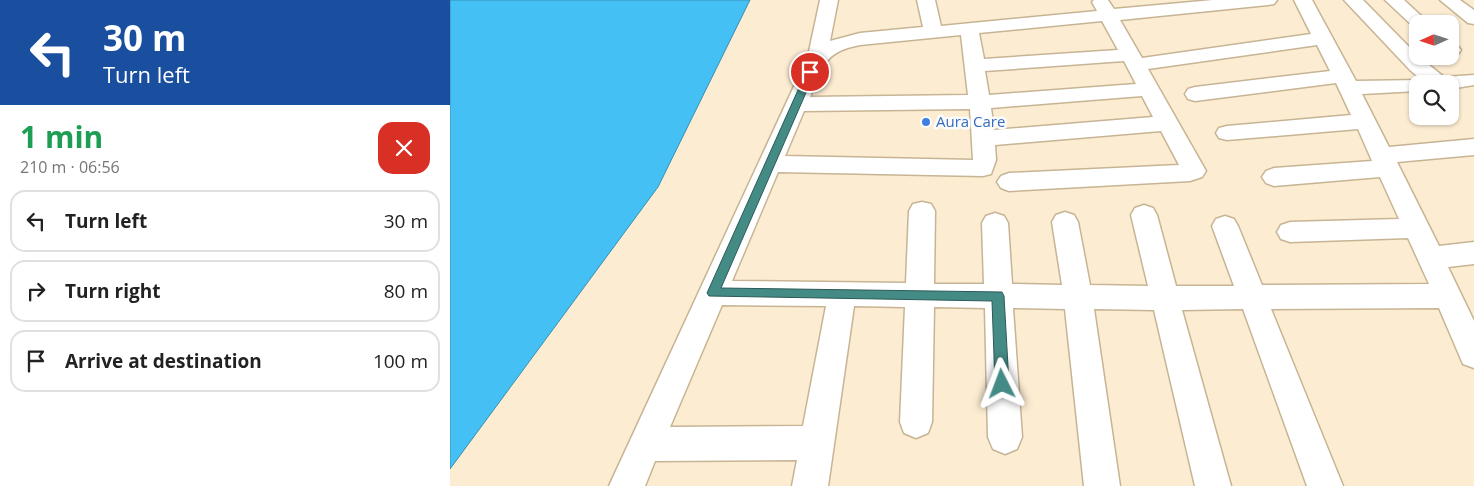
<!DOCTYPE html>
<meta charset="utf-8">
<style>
:root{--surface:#fff;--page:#f6f6f6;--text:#222;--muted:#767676;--line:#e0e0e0}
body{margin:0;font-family:"Open Sans",sans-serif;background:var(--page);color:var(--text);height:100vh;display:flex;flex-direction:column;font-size:19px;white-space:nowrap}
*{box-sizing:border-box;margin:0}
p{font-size:16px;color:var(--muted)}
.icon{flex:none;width:28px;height:28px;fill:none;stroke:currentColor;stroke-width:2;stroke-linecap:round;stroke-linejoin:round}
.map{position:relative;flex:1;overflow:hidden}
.panel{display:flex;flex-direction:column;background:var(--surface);width:450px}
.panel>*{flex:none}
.top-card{background:#1a4fa0;color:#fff;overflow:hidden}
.needle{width:32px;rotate:267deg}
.fabs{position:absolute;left:959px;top:15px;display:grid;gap:10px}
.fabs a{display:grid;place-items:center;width:50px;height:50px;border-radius:10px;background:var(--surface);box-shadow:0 1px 4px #0004;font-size:25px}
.pin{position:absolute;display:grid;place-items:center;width:42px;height:42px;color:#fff;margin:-21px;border:2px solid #fff;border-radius:50%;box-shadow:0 1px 5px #0007}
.me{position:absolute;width:55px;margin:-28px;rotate:357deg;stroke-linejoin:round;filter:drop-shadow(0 0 4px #0008)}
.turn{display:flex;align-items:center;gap:18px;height:105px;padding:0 20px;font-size:22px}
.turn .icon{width:65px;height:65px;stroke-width:2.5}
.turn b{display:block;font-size:35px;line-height:42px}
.round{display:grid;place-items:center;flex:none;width:52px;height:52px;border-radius:15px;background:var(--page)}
.headline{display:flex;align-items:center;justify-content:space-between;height:85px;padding:0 20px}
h1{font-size:30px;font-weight:700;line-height:38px;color:#1e9e55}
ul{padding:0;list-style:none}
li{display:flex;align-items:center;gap:15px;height:62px;margin:0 10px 8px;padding:0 10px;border:2px solid var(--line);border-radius:15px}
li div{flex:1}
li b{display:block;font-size:19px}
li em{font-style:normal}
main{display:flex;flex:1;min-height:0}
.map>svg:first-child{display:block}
</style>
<main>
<section class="panel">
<div class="top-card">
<div class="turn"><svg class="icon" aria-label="left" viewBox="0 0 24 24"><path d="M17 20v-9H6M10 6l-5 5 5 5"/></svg><div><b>30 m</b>Turn left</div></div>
</div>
<div class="headline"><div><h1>1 min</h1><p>210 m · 06:56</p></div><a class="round" style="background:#d93025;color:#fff"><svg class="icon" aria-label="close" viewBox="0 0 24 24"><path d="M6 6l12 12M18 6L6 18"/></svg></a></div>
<ul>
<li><svg class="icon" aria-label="left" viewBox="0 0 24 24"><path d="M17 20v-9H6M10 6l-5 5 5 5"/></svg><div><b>Turn left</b></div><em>30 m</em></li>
<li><svg class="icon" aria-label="right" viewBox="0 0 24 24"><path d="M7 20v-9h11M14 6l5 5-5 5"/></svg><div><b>Turn right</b></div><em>80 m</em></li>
<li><svg class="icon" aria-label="arrive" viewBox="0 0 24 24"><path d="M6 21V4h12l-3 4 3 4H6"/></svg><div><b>Arrive at destination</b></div><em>100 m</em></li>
</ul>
</section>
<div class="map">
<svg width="1024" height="486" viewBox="0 0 1024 486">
<rect width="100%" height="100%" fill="#fcecd2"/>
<path fill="#44c0f4" stroke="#398eaf" d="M0,0H300L208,187L0,469Z"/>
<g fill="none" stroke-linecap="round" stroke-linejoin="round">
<g stroke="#c7b494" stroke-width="3">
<g id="minor">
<path d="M370,0H388L380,41L410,33L473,27L467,0H485L491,26L647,11L642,2L644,0H658L664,9L763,0H827L824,4L818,5L670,20L692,58L861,34L844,0H862L906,81L972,80L960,70L894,0H913L968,56L994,77L1024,75V85L1000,89V84H968V91L912,94L939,147L1024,139V155L947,162L989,246L1024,242V264L998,267L1024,321V368L1013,364L989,308L821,309L893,486H857L793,309L732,310L781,486H745L704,310L644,309L670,486H634L615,309L563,308L572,437L567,449L555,454L543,449L538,437L535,308L484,307L482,422L478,433L466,438L454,433L450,422L455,307L404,306L378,486H342L347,460L205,461L195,486H159L358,56ZM652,21L668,50L534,59L529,33ZM511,35L518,95L360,97C374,66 373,52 410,45ZM867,45L880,71L745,87L738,89L735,94L738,99L745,101L886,83L901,115L777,126L769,128L766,133L769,138L777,140L908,129L922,161L824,168L816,171L812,177L816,183L824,186L930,177L949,219L840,222L831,225L827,232L831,239L840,242L958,238L979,284L812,285L788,226L784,219L775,216L766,219L762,226L784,286H726L707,215L703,208L694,205L685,208L681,215L698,286L640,285L628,222L624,215L615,212L606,215L602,222L612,285L562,284L558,223L554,216L545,213L536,216L532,223L534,284H484L485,211L481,204L472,202L463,204L459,211L456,283L282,281L328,172L533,176L541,174L546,160L545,145L711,131L729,165L559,173L551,176L547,182L551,188L559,191L740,181L752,177L756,171L698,69ZM674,61L686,84L539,95L535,71ZM692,96L703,117L544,130L541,108ZM520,109L523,160L335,156L354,111ZM272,305L376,306L353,426L220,427Z"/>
<path d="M935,0H954L980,24H968V29L965,28Z"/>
<path d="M990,0H1010L1024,10V24L1018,23Z"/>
<path d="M1000,43L1007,45L1011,50L1008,54L1000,56Z"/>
</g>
</g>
<use href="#minor" fill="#fff" fill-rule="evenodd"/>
</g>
<path fill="#448b86" stroke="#2c5a57" d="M357,70L365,72L271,288L552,292L554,296L559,384L557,389L552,390L547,389L545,384L542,301L259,296L257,293Z"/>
<circle fill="#3f7fe0" stroke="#fcfcfc" stroke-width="2" cx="476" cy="122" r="5"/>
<g text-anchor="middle" stroke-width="5" stroke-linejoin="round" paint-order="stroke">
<g font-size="15" fill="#366cbe" stroke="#fcfcfc" text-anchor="start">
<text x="486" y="127">Aura Care</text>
</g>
</g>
</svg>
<div class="fabs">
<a><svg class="needle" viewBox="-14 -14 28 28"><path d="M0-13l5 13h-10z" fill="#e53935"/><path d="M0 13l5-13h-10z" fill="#767676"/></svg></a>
<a><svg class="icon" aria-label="search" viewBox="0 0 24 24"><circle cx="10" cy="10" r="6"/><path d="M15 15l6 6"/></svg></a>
</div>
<div class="pin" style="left:360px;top:72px;background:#d93025"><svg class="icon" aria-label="arrive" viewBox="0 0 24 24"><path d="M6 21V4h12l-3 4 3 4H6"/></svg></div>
<svg class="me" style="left:552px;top:384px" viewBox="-20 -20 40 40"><path d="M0-17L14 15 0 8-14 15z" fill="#448b86" stroke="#fff" stroke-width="4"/></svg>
</div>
</main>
